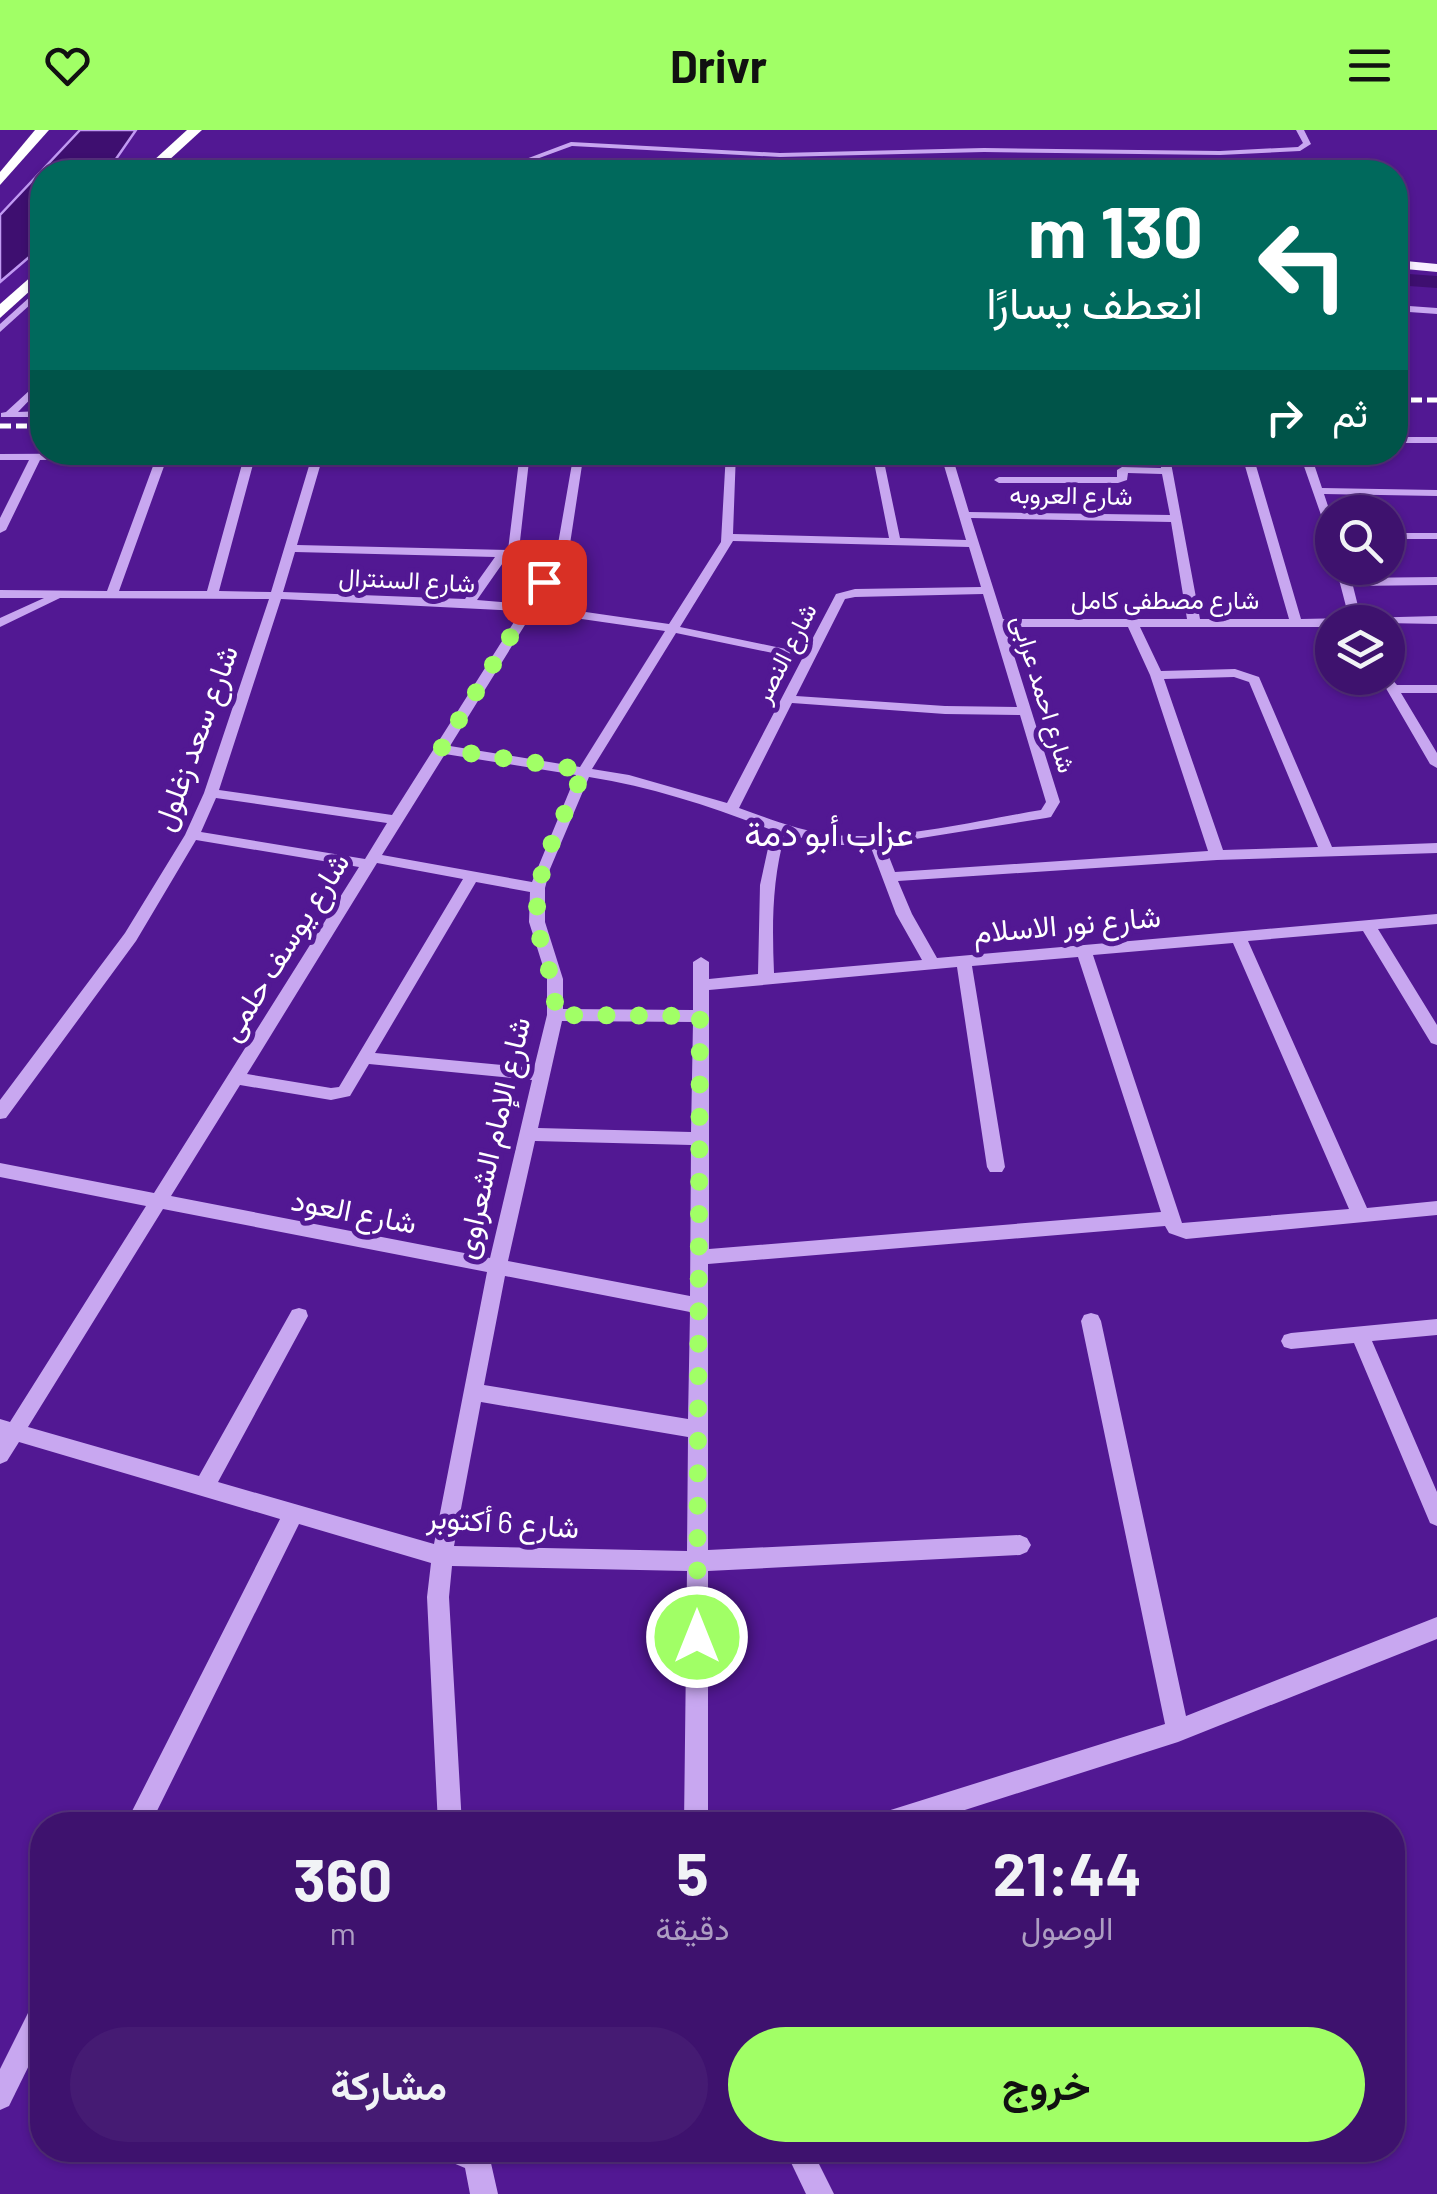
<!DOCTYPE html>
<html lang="ar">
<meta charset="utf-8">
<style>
:root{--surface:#3e126e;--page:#451b73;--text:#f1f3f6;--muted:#ad9ec2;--line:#573281;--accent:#a1ff66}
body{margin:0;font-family:Barlow,Vazirmatn,sans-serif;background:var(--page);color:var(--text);direction:rtl;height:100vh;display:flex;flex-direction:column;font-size:38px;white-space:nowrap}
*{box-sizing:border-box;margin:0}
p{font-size:32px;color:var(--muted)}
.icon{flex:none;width:55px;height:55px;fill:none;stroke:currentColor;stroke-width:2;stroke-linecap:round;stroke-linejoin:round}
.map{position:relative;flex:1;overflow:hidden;direction:ltr}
.panel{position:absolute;left:30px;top:1682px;width:1375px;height:350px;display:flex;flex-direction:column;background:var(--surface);border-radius:40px;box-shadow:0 2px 8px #0004,0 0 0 2px var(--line);direction:rtl}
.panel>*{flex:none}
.hud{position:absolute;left:30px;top:30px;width:1378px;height:305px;border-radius:40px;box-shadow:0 2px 8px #0004,0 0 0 2px var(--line);direction:rtl;background:#00695c;color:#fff;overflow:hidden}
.fabs{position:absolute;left:1315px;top:365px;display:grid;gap:20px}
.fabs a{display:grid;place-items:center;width:90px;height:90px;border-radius:50%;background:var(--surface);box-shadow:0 2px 8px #0004,0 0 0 2px var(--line);font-size:50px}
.pin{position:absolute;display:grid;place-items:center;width:85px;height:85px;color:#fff;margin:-42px;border-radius:20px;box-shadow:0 5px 15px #0006}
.me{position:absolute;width:110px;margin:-55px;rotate:0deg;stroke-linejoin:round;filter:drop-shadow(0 0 8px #0008)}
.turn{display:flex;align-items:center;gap:35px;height:210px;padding:0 40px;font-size:45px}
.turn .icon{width:130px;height:130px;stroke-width:2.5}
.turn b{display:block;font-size:70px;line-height:85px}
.then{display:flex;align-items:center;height:95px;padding:0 40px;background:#0003;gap:20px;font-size:38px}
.eta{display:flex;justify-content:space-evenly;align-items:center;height:170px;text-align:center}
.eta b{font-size:60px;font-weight:700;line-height:70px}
.cta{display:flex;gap:20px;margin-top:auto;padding:20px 40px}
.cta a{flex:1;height:115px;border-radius:60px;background:var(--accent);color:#111;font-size:40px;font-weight:700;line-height:115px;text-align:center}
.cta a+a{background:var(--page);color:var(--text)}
header{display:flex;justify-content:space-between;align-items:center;height:130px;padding:0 40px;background:var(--accent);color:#111;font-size:45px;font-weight:700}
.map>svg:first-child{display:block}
</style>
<header><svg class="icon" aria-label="menu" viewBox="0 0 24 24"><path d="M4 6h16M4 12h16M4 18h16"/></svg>Drivr<svg class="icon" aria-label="heart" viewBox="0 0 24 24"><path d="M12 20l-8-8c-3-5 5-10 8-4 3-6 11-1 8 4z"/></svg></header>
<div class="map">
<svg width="1437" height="2064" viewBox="0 0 1437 2064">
<rect width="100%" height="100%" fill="#521893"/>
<path fill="#3e0f70" stroke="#c19af3" stroke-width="2.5" d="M80,0H136L107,42H42V116L0,152V85Z"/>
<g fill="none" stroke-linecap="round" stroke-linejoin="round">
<path fill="#3e0f70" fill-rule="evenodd" d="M1395,143L1437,146V158L1395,155Z"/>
<g fill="#c8a7f0" fill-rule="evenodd">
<path d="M1296,0H1304L1311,14L1300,21L1220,25L984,22L780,27L572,16L501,42H491L571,12L780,23L984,18L1220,21L1298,17L1303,13Z"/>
<path d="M42,156V164L0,202V194Z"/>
<path d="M1395,175L1437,178V184L1395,181Z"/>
<path d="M42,249V257L18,282L42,281V287H1V283L6,282Z"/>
<path d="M1395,263L1402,264L1403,266L1395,269Z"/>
<rect x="1395" y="307" width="42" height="6"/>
<path d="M358,322L353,325L323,326L297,415L508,420L520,322H530L519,420L554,421L558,414L574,322H584L570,414L537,475L669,494L721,412L726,322H736L733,404L889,408L872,322H882L900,408L966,410L940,322H951L969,382L1170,385L1162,344L1128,343L1127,350L1118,353H999L994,350L999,347H1117V340L1122,337L1161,338L1159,322H1169L1200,489H1289L1241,322H1252L1301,489L1349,488L1336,438H1348L1351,448L1437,447V455L1353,456L1361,488L1437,486V494L1332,492V497H1140L1161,541L1235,539L1259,547L1332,717L1437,713V723L1217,730L898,751L912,784L937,828L1437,784V794L1378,799L1437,895V915L1431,913L1363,801L1248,811L1367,1078L1437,1071V1085L1186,1109L1169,1103L1165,1096L708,1134V1420L1020,1405L1027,1408L1031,1415L1027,1422L1020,1425L708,1441V1695H684L687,1441L452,1436L449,1467L462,1695H438L427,1467L431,1433L299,1394L150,1695H125L280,1389L19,1312L7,1331L0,1334V1289L10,1292L146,1076L0,1047V1033L154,1063L359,737L196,710L136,811L6,988L0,989V970L125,803L185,705L204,663L269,469L60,468L0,497V488L44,468H0V460L107,461L156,328L40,330L6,400L0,403V388L29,330H0V324ZM312,326L271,462L219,461L255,327ZM244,327L207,461H119L167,328ZM971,388L1171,392L1187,489H1003ZM733,411L969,417L981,457L855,459L836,464L805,523L680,497ZM295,422L495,427L465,469L283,462ZM507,427L550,428L525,474L477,470ZM983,464L1017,577L945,576L796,566L845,469L855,467ZM281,469L521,481L392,685L219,660ZM533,482L665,501L580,637L450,616ZM1005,497H1128L1150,545L1208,721L895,742L884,714L1046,688L1051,687L1060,672ZM676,503L802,529L727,673L629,645L592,639ZM1234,547L1249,552L1318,717L1223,720L1164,549ZM792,573L945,584L1020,585L1046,672L1041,680C980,690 896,711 835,705C802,702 770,689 739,678ZM445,624L576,645L532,752L382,725ZM589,647C653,657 712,677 772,700L760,755L758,844L709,849V832L701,827L693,832V880L563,879V849L545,792V758L550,739ZM216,668L387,693L365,729L201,702ZM785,704L833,715H870L896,784L922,830L774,843C772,795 772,750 785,704ZM377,733L463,749L339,957L331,958L247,944ZM476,752L530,762L529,792L547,849V885L534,938L375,923ZM1233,813L1349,1079L1182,1093L1093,825ZM1078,827L1161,1082L709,1119V860L957,837L987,1037L990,1042H1002L1005,1037L972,836ZM562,891L693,892L691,1002L538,998ZM369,934L532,950L490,1128L171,1066L240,955L331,970L350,966ZM535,1011L691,1015L690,1166L508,1131ZM163,1079L487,1142L434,1414L218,1352L308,1186L306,1180L299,1178L292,1180L199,1346L28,1297ZM505,1146L690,1182L688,1289L484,1255ZM481,1272L688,1307L687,1421L454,1416Z"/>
<path d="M1299,322H1310L1322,358L1437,360V366L1324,364L1332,388V406L1328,405Z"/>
<rect x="1388" y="403" width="49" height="6"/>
<path d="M1388,545L1397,555H1437V563H1401L1437,623V638L1430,634L1380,548H1388Z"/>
<path d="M1091,1183L1098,1185L1101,1191L1186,1586L1437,1487V1509L1178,1612L918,1695H869L873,1687L881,1683L1165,1594L1081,1191L1084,1185Z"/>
<path d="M1437,1189V1205L1372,1211L1437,1362V1396L1430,1393L1354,1213L1291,1219L1284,1217L1281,1211L1284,1205L1291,1203Z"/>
<path d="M42,1869V1909L9,1976L0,1980V1939L33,1873Z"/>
<path d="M443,2020H488L498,2064H470L465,2038L446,2030Z"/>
<path d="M785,2020H812L834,2064H806Z"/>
</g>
<path fill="#f8f0ff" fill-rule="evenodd" d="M1395,130L1437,134V142L1395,138Z"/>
<g fill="#fff" fill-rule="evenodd">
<path d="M35,0H49L0,55V42Z"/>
<path d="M187,0H202L156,42H141Z"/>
<path d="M42,137V150L0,188V174Z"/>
</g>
<g stroke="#fff" stroke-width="5" stroke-dasharray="11 5" stroke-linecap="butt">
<path d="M1395,270H1437"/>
<path d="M0,296H42"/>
</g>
</g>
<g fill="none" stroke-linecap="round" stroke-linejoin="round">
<path stroke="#a1ff66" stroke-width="18" stroke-dasharray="0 32.4" d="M544,452L441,619L584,640C564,689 531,741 538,795C542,829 557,849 555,885L700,886L697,1507"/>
</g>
<g text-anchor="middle" stroke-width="10" stroke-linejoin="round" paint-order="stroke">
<g font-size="25" fill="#fff" stroke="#521893">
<text transform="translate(1071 365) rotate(1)" y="9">شارع العروبه</text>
<text transform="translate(407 450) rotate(3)" y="9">شارع السنترال</text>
<text x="1165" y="479">شارع مصطفى كامل</text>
<text transform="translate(785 523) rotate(-63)" y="9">شارع النصر</text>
<text transform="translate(1044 564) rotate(73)" y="9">شارع احمد عرابى</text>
</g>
<g font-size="30" fill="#fff" stroke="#521893">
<text transform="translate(196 608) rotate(-70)" y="10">شارع سعد زغلول</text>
<text transform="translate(1067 795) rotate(-5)" y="10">شارع نور الاسلام</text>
<text transform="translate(285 817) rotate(-58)" y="10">شارع يوسف حلمى</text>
<text transform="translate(493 1008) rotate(-77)" y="10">شارع الإمام الشعراوى</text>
<text transform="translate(354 1082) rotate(11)" y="10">شارع العود</text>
<text transform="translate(503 1393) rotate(4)" y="10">شارع 6 أكتوبر</text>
</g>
<g font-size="35" fill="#fff" stroke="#521893">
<text x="829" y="716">عزاب أبو دمة</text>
</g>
</g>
</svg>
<div class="fabs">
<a><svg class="icon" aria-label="search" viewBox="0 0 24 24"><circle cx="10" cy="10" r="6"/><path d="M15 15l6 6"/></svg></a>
<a><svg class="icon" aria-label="layers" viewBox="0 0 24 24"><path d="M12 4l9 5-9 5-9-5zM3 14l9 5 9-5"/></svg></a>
</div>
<div class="pin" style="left:544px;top:452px;background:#d93025"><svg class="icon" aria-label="arrive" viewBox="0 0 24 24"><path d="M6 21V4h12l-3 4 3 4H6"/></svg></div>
<svg class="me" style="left:697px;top:1507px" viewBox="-20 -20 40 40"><circle r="17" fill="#a1ff66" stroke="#fff" stroke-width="3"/><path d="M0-11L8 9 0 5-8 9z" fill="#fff"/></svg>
<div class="hud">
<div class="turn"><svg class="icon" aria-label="left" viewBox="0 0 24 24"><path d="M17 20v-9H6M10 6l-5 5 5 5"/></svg><div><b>130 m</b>انعطف يسارًا</div></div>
<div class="then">ثم<svg class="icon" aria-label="right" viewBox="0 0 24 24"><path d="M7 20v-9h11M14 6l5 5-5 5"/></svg></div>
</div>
<section class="panel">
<div class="eta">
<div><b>21:44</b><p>الوصول</p></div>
<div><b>5</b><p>دقيقة</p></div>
<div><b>360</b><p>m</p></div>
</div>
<div class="cta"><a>خروج</a><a>مشاركة</a></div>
</section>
</div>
